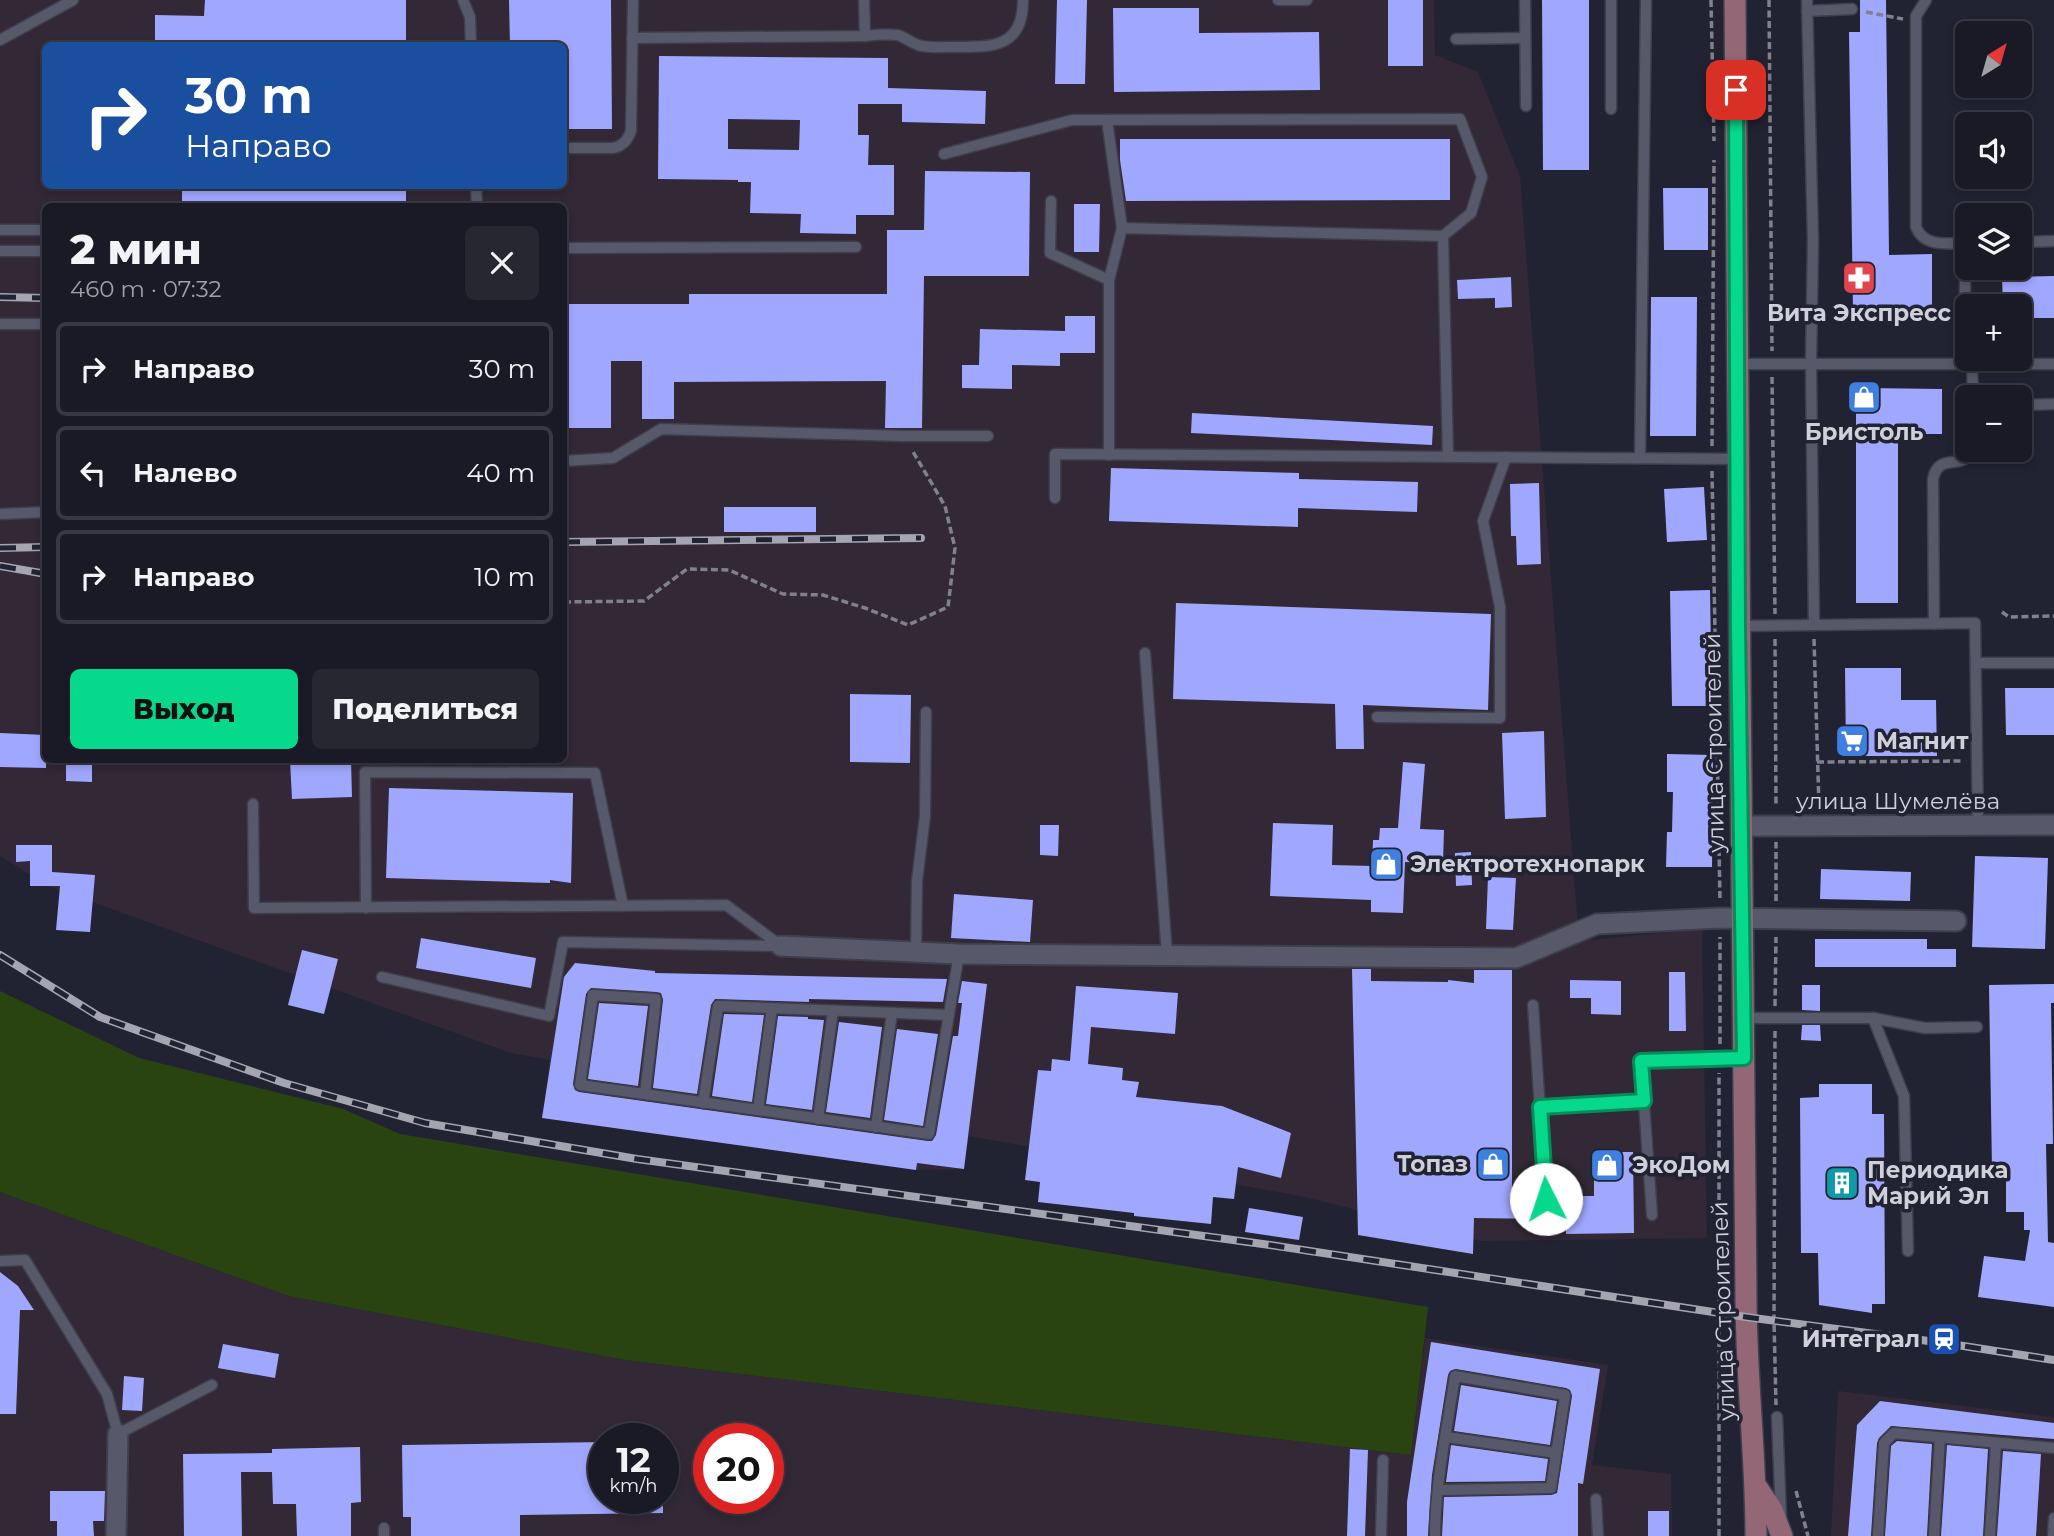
<!DOCTYPE html>
<html lang="ru">
<meta charset="utf-8">
<style>
:root{--surface:#1a1a26;--page:#272732;--text:#f1f3f6;--muted:#9fa1a7;--line:#383843;--accent:#06d98b}
body{margin:0;font-family:Montserrat,sans-serif;background:var(--page);color:var(--text);height:100vh;display:flex;flex-direction:column;font-size:26px;white-space:nowrap}
*{box-sizing:border-box;margin:0}
p{font-size:23px;color:var(--muted)}
.icon{flex:none;width:38px;height:38px;fill:none;stroke:currentColor;stroke-width:2;stroke-linecap:round;stroke-linejoin:round}
.map{position:relative;flex:1;overflow:hidden}
.drawer{position:absolute;left:42px;top:203px;width:525px;height:560px;display:flex;flex-direction:column;background:var(--surface);border-radius:10px;box-shadow:0 4px 10px #0003,0 0 0 2px var(--line)}
.drawer>*{flex:none}
.guide{position:absolute;left:42px;top:42px;width:525px;height:147px;border-radius:10px;box-shadow:0 4px 10px #0003,0 0 0 2px var(--line);background:#1a4fa0;color:#fff;overflow:hidden}
.needle{width:46px;rotate:37deg}
.fabs{position:absolute;left:1955px;top:21px;display:grid;gap:14px}
.fabs a{display:grid;place-items:center;width:77px;height:77px;border-radius:10px;background:var(--surface);box-shadow:0 4px 10px #0003,0 0 0 2px var(--line);font-size:35px}
.speed{position:absolute;left:588px;top:1423px;display:flex;gap:14px;font-size:35px;font-weight:700;text-align:center}
.speed>*{display:grid;place-content:center;width:91px;height:91px;border-radius:50%;background:var(--surface);box-shadow:0 4px 10px #0003,0 0 0 2px var(--line);line-height:1}
.speed small{font-size:18px;font-weight:400}
.speed .limit{border:10px solid #d22;background:#fff;color:#111}
.pin{position:absolute;display:grid;place-items:center;width:60px;height:60px;color:#fff;margin:-30px;border-radius:14px;box-shadow:0 4px 10px #0006}
.me{position:absolute;width:77px;margin:-38px;rotate:356deg;stroke-linejoin:round;filter:drop-shadow(0 0 5px #0008)}
.turn{display:flex;align-items:center;gap:24px;height:147px;padding:0 28px;font-size:32px}
.turn .icon{width:91px;height:91px;stroke-width:2.5}
.turn b{display:block;font-size:49px;line-height:60px}
.round{display:grid;place-items:center;flex:none;width:74px;height:74px;border-radius:10px;background:var(--page)}
.overview{display:flex;align-items:center;justify-content:space-between;height:119px;padding:0 28px}
h1{font-size:42px;font-weight:800;line-height:52px}
.action{display:flex;gap:14px;margin-top:auto;padding:14px 28px}
.action a{flex:1;height:80px;border-radius:10px;background:var(--accent);color:#111;font-size:28px;font-weight:800;line-height:80px;text-align:center}
.action a+a{background:var(--page);color:var(--text)}
ul{padding:0;list-style:none}
li{display:flex;align-items:center;gap:21px;height:94px;margin:0 14px 10px;padding:0 14px;border:4px solid var(--line);border-radius:10px}
li div{flex:1}
li b{display:block;font-size:26px}
li em{font-style:normal}
.map>svg:first-child{display:block}
</style>
<div class="map">
<svg width="2054" height="1536" viewBox="0 0 2054 1536">
<rect width="100%" height="100%" fill="#222332"/>
<g fill="#322836" fill-rule="evenodd">
<path d="M0,0H1434L1435,55L1478,72L1520,176L1579,941L1702,929L1707,1238L1481,1241L1306,1197L969,1136L964,1169L916,1170L542,1118L550,1060L511,1053L48,886L0,856ZM46,46H564V186H46ZM46,206H564V760H46Z"/>
<path d="M0,1192L289,1296L625,1360L1411,1455L1425,1338L1608,1365L1592,1465L1671,1474L1672,1536H0ZM604,1438H663V1498H604ZM709,1438H768V1498H709Z"/>
<path d="M1838,1391L2054,1417V1536H1831Z"/>
</g>
<path fill="#2a4411" d="M0,991L139,1058L343,1109L400,1134L1428,1307L1411,1455L625,1360L289,1296L0,1192Z"/>
<g fill="#a0a7ff" fill-rule="evenodd">
<path d="M205,0H406V46H155V15L204,16Z"/>
<path d="M509,0H611L612,129H564V46H510Z"/>
<path d="M1057,0H1087L1085,84H1055Z"/>
<rect x="1388" y="0" width="35" height="66"/>
<path d="M1542,0H1589V170H1543Z"/>
<path d="M1860,0H1886L1889,255L1932,254V313H1853L1849,32H1860Z"/>
<path d="M1113,8H1199V33L1319,32L1320,90L1114,92Z"/>
<path d="M659,56L888,58V88L986,91L985,124L902,122V104H858V135H869L868,165H894V215H856V234L800,233L801,214L750,213L751,182H738V180L658,179ZM728,119L800,120L799,150L728,149Z"/>
<path d="M1120,139H1450V200L1126,201L1120,160Z"/>
<path d="M925,171L1030,172L1029,276H924L922,428H885L886,381L674,382V419H642V361H611V428H564V304H689V294H887V230H924Z"/>
<rect x="182" y="186" width="224" height="20"/>
<path d="M1663,188H1708V250H1664Z"/>
<path d="M1074,204H1100L1099,252H1074Z"/>
<path d="M2054,276V318H2020V306H2003L2002,277Z"/>
<path d="M1511,277L1512,307L1495,308V298L1458,299L1457,280Z"/>
<path d="M1651,297H1697L1696,436H1650Z"/>
<path d="M1065,316H1095V353H1060V366L1012,365V389L962,388V365H979L980,329L1065,331Z"/>
<path d="M1866,388L1942,389V434H1898V603H1856V399Z"/>
<path d="M1192,413L1433,426L1432,445L1191,433Z"/>
<path d="M1111,468L1299,473V479L1418,482L1417,512L1298,508V527L1109,521Z"/>
<path d="M1539,483L1541,564L1517,565L1516,536H1511L1510,484Z"/>
<path d="M1704,487L1707,540L1667,542L1664,489Z"/>
<rect x="724" y="507" width="92" height="25"/>
<path d="M1710,590L1712,706H1672L1670,591Z"/>
<path d="M1176,603L1491,614L1488,710L1363,705L1364,749H1336L1335,704L1173,699Z"/>
<path d="M1845,668H1901V700H1936L1937,756H1846Z"/>
<path d="M2005,688H2054V735H2006Z"/>
<path d="M850,694L911,695L910,763L850,762Z"/>
<path d="M1544,731L1546,817L1505,819L1502,733Z"/>
<path d="M0,733L46,735V768L0,767Z"/>
<path d="M1667,754L1713,755L1712,867H1666L1667,832H1672L1673,792H1667Z"/>
<path d="M66,760H92V782L66,781Z"/>
<path d="M290,760H351L352,797L292,799Z"/>
<path d="M1403,762L1425,764L1420,829L1444,830L1443,863L1405,862L1403,913L1371,912V900L1270,896L1273,823L1333,825L1332,865L1372,866L1373,840H1379L1380,828H1398Z"/>
<path d="M389,788L573,793L571,883L550,880V883L386,878Z"/>
<path d="M1040,825H1059L1058,856L1040,855Z"/>
<path d="M16,845H52V872L95,875L90,932L56,930L60,886H30V861L16,862Z"/>
<path d="M1471,852L1472,885L1456,886L1455,853Z"/>
<path d="M1975,856L2048,858L2045,949L1972,947Z"/>
<path d="M1821,869L1911,872L1910,901L1820,899Z"/>
<path d="M1488,877L1516,878L1513,930L1486,929Z"/>
<path d="M954,894L1033,900L1030,942L951,938Z"/>
<path d="M421,938L536,958L531,988L416,968Z"/>
<path d="M1815,939H1927V949H1956V967H1815Z"/>
<path d="M302,950L338,959L324,1014L288,1005Z"/>
<path d="M575,963L655,971V973L947,979L943,1002L809,999V1002L715,999L711,1005L697,1094L653,1088L663,1000L661,993L656,992L591,988L586,994L573,1084L575,1090L579,1092L928,1141H932L936,1135L953,1036H958L962,1003H958L962,981L987,984L964,1169L917,1163L916,1170L542,1118L564,977Z"/>
<path d="M1352,969H1371V981L1448,982V980L1474,983V970H1512V1194H1534V1219L1474,1218L1473,1254L1358,1235Z"/>
<path d="M1669,972H1685L1686,1031H1669Z"/>
<path d="M1570,980L1621,981V1015L1591,1014V998H1570Z"/>
<path d="M2054,984V1003H2051L2053,1144H2046L2048,1242L2054,1243V1307L1978,1297L1984,1256L2025,1261L2030,1230H2024V1212H2006V1169H1992L1989,985Z"/>
<path d="M1802,985H1820V1011L1802,1010Z"/>
<path d="M1076,986L1178,993L1175,1034L1091,1027L1088,1064L1123,1068L1122,1080L1139,1082L1136,1097L1222,1106L1291,1133L1281,1178L1238,1167L1234,1199L1213,1197L1211,1224L1134,1216V1213L1038,1202L1040,1182L1025,1180L1038,1070L1051,1071L1052,1059L1070,1061Z"/>
<path d="M599,1003L648,1006L638,1086L588,1079Z"/>
<path d="M724,1014L764,1015L752,1102L712,1096Z"/>
<path d="M778,1016L808,1017V1019L824,1020L812,1110L766,1104Z"/>
<path d="M839,1022L882,1027L870,1118L826,1112Z"/>
<path d="M1802,1025H1820L1821,1041L1801,1040Z"/>
<path d="M897,1029L938,1034L923,1126L884,1120Z"/>
<path d="M1819,1084H1872V1114H1884L1885,1304H1872V1313L1819,1305L1818,1253H1801L1800,1098L1819,1097Z"/>
<path d="M1594,1152H1633L1634,1233L1566,1234L1565,1196H1594Z"/>
<path d="M1249,1208L1303,1217L1299,1240L1245,1232Z"/>
<path d="M0,1272L18,1286L34,1310H20L16,1414H0Z"/>
<path d="M1431,1342L1600,1369L1583,1484L1578,1483V1536H1442L1444,1497L1551,1495L1557,1493L1572,1396L1570,1390L1566,1388L1456,1369L1450,1371L1448,1375L1432,1475L1428,1536H1407V1502Z"/>
<path d="M223,1344L279,1354L275,1378L218,1368Z"/>
<path d="M124,1376L144,1378L142,1411L122,1410Z"/>
<path d="M1461,1385L1557,1401L1550,1445L1454,1431Z"/>
<path d="M1880,1401L2054,1423V1439L1891,1426L1879,1438L1877,1443L1871,1536H1848L1857,1425Z"/>
<path d="M1897,1441L1932,1444L1927,1536H1885L1891,1446Z"/>
<path d="M604,1442V1498H663V1513L520,1515V1536H411V1517H403L402,1445Z"/>
<path d="M1451,1445L1548,1459L1545,1481L1446,1482Z"/>
<path d="M1947,1445L1988,1449L1983,1536H1941Z"/>
<path d="M360,1447L361,1502L351,1503V1536H297L296,1504H273L272,1472H241L242,1536H184L183,1454L272,1453V1449Z"/>
<path d="M1350,1449L1368,1450L1365,1536H1347Z"/>
<path d="M2003,1451L2041,1454L2036,1536H1997Z"/>
<path d="M50,1491H105L104,1521H93L94,1536H57V1521H50Z"/>
<rect x="1648" y="1511" width="21" height="25"/>
</g>
<g fill="none" stroke-linecap="round" stroke-linejoin="round">
<g stroke="#3e3f4c" stroke-width="13">
<g id="service">
<path d="M463,0L470,17L471,46"/>
<path d="M1278,0H1307"/>
<path d="M1525,0L1526,106"/>
<path d="M1611,0V109"/>
<path d="M1807,0L1813,240L1811,364L1814,625"/>
<path d="M1926,0L1916,16V227C1924,248 1949,243 1967,243"/>
<path d="M1807,11L1852,9"/>
<path d="M865,36C875,35 887,34 897,35C906,37 913,45 922,46C932,48 945,47 955,47C992,47 1023,48 1023,0"/>
<path d="M632,38L865,36L864,0"/>
<path d="M1456,39L1525,38"/>
<path d="M0,40L73,0"/>
<path d="M1107,120L1122,228"/>
<path d="M564,148H613C623,146 627,141 631,131L633,0"/>
<path d="M944,154L1072,120L1460,119L1482,177L1471,213L1443,236"/>
<path d="M476,186L477,206"/>
<path d="M1051,201L1050,253L1109,280"/>
<path d="M0,230H46"/>
<path d="M2020,242L2054,241"/>
<path d="M564,248L856,247"/>
<path d="M0,251H46"/>
<path d="M0,324H46"/>
<path d="M1738,364H2054"/>
<path d="M1965,364V243"/>
<path d="M1972,364L1973,397"/>
<path d="M2020,405L2054,404"/>
<path d="M1109,455V280L1122,228L1443,236L1448,457"/>
<path d="M1640,458L1646,0"/>
<path d="M564,461L613,458L661,429L903,436H988"/>
<path d="M1055,498V454L1738,459"/>
<path d="M0,514L46,512"/>
<path d="M1934,624L1933,479C1939,451 1962,472 1972,450"/>
<path d="M1739,626L1975,623L1978,826"/>
<path d="M1145,653L1167,955"/>
<path d="M1976,663H2054"/>
<path d="M1377,717L1500,718V607L1483,521L1506,457"/>
<path d="M253,804L254,908L726,905L781,946"/>
<path d="M366,908L365,772L595,773L623,906"/>
<path d="M916,952L917,881L925,816L926,712"/>
<path d="M382,977L549,1016L563,942L781,946"/>
<path d="M1533,1005L1546,1199"/>
<path d="M1744,1018H1873L1904,1096L1908,1251"/>
<path d="M1873,1018L1925,1028L1977,1027"/>
<path d="M645,1094L656,999L593,995L580,1085L929,1134L959,954"/>
<path d="M703,1103L718,1006L949,1015"/>
<path d="M1540,1107L1644,1101"/>
<path d="M758,1110L772,1008"/>
<path d="M818,1119L833,1011"/>
<path d="M876,1127L892,1013"/>
<path d="M1652,1215L1641,1061L1743,1058"/>
<path d="M0,1261L25,1260L107,1394L118,1434L212,1385"/>
<path d="M1777,1417L1781,1516"/>
<path d="M1446,1437L1556,1453"/>
<path d="M1596,1499L1598,1536"/>
<path d="M384,1536V1528"/>
<path d="M1381,1536L1383,1460"/>
<path d="M1435,1536C1435,1483 1447,1429 1455,1376L1565,1395L1551,1488L1438,1490"/>
<path d="M1878,1536L1884,1443L1894,1433L2054,1448"/>
<path d="M1934,1536L1940,1438"/>
<path d="M1990,1536L1996,1443"/>
<path d="M2053,1536L2054,1518"/>
</g>
</g>
<g stroke="#3e3f4c" stroke-width="23">
<g id="minor">
<path d="M1742,826L2054,825"/>
<path d="M781,946L959,954L1516,958L1597,924L1720,918L1956,921"/>
<path d="M116,1536L118,1434"/>
</g>
</g>
<g stroke="#3e3f4c" stroke-width="24">
<g id="primary">
<path d="M1735,0C1737,432 1742,865 1746,1297C1746,1377 1756,1456 1756,1536"/>
<path d="M1756,1486L1772,1510L1782,1536"/>
</g>
</g>
<g stroke="#80818d" stroke-width="3.5" stroke-dasharray="7 3.5" stroke-linecap="butt">
<path d="M1711,0L1714,141"/>
<path d="M1769,0L1772,351"/>
<path d="M1866,12L1903,19"/>
<path d="M1772,377L1775,614"/>
<path d="M1712,446L1714,160"/>
<path d="M1712,471L1720,901"/>
<path d="M564,602L644,601L687,569L729,570L783,594L823,595L865,608L908,625L948,607L955,548L945,506L912,450"/>
<path d="M2002,612L2009,617L2054,616"/>
<path d="M1775,639L1776,806"/>
<path d="M1814,639L1819,807"/>
<path d="M1817,762L1962,761"/>
<path d="M1776,901V842"/>
<path d="M1775,1006L1776,937"/>
<path d="M1775,1031L1774,1321L1776,1405"/>
<path d="M1720,1044V937"/>
<path d="M1796,1491L1808,1536"/>
<path d="M1719,1536V1073"/>
</g>
<use href="#service" stroke="#57596a" stroke-width="10"/>
<use href="#minor" stroke="#57596a" stroke-width="19"/>
<use href="#primary" stroke="#936776" stroke-width="21"/>
<g stroke="#a4a5b0" stroke-width="8">
<g id="rail">
<path d="M0,297L46,298"/>
<path d="M564,542L921,538"/>
<path d="M0,548L46,547"/>
<path d="M0,566L46,574"/>
<path d="M0,955L100,1017L284,1083L425,1123L637,1159L1270,1245L1746,1317L1944,1343L2054,1360"/>
</g>
</g>
<use href="#rail" stroke="#222332" stroke-width="5" stroke-dasharray="16" stroke-linecap="butt"/>
</g>
<g fill="none" stroke-linecap="round" stroke-linejoin="round">
<g stroke="#048d5a" stroke-width="18">
<path id="route" d="M1546,1199L1540,1107L1644,1101L1641,1061L1744,1058L1738,626L1736,90"/>
</g>
<use href="#route" stroke="#06d98b" stroke-width="12"/>
</g>
<defs>
<g id="pharmacy-square" transform="scale(1.75)"><rect x="-9" y="-9" width="18" height="18" rx="4" fill="#e0444e" stroke="#222332"/><path d="M-2-6h4v4h4v4h-4v4h-4v-4h-4v-4h4Z" fill="#fff"/></g>
<g id="shop-square" transform="scale(1.75)"><rect x="-9" y="-9" width="18" height="18" rx="4" fill="#3f7fe0" stroke="#222332"/><path d="M-5-2.5h2.3a2.7 3.5 0 0 1 5.4 0H5L5.5 6h-11ZM-1.5-2.5h3a1.5 2.3 0 0 0-3 0Z" fill="#fff"/></g>
<g id="supermarket-square" transform="scale(1.75)"><rect x="-9" y="-9" width="18" height="18" rx="4" fill="#3f7fe0" stroke="#222332"/><path d="M-6-5.5h2.5l.6 2H6L4.5 2H-2.5L-4.4-4H-6ZM-1.5 3.2a1.3 1.3 0 1 0 .1 0ZM3 3.2a1.3 1.3 0 1 0 .1 0Z" fill="#fff"/></g>
<g id="building-square" transform="scale(1.75)"><rect x="-9" y="-9" width="18" height="18" rx="4" fill="#0f9aa8" stroke="#222332"/><path d="M-4-6H4V6H1V3H-1V6H-4ZM-2.5-4.3h1.7v1.8h-1.7ZM.8-4.3h1.7v1.8H.8ZM-2.5-1h1.7V.8h-1.7ZM.8-1h1.7V.8H.8Z" fill="#fff"/></g>
<g id="station-square" transform="scale(1.75)"><rect x="-9" y="-9" width="18" height="18" rx="4" fill="#1a4fb4" stroke="#222332"/><path d="M-3-6H3Q5-6 5-4V2Q5 4 3 4L4.5 6H3L1.5 4h-3L-3 6H-4.5L-3 4Q-5 4-5 2V-4Q-5-6-3-6ZM-3.5-4v3h7v-3ZM-3.5 1v1.5H-2V1ZM2 1v1.5H3.5V1Z" fill="#fff"/></g>
</defs>
<g fill-rule="evenodd">
<use href="#pharmacy-square" x="1859" y="278"/>
<use href="#shop-square" x="1864" y="397"/>
<use href="#supermarket-square" x="1852" y="741"/>
<use href="#shop-square" x="1386" y="864"/>
<use href="#shop-square" x="1493" y="1164"/>
<use href="#shop-square" x="1607" y="1165"/>
<use href="#building-square" x="1842" y="1183"/>
<use href="#station-square" x="1944" y="1339"/>
</g>
<g text-anchor="middle" stroke-width="7" stroke-linejoin="round" paint-order="stroke">
<g font-size="23" font-weight="bold" fill="#cfd0da" stroke="#222332" text-anchor="start">
<text x="1859" y="321" text-anchor="middle">Вита Экспресс</text>
<text x="1864" y="440" text-anchor="middle">Бристоль</text>
<text x="1876" y="749">Магнит</text>
<text x="1410" y="872">Электротехнопарк</text>
<text x="1468" y="1172" text-anchor="end">Топаз</text>
<text x="1632" y="1173">ЭкоДом</text>
<text x="1867" y="1178">Периодика<tspan x="1867" dy="26">Марий Эл</tspan></text>
<text x="1920" y="1347" text-anchor="end">Интеграл</text>
</g>
<g font-size="23" fill="#cfd0da" stroke="#222332">
<text transform="translate(1714 743) rotate(-91)" y="8">улица Строителей</text>
<text x="1898" y="809">улица Шумелёва</text>
<text transform="translate(1723 1311) rotate(-92)" y="8">улица Строителей</text>
</g>
</g>
</svg>
<div class="fabs">
<a><svg class="needle" viewBox="-14 -14 28 28"><path d="M0-13l5 13h-10z" fill="#e53935"/><path d="M0 13l5-13h-10z" fill="#9fa1a7"/></svg></a>
<a><svg class="icon" aria-label="sound" viewBox="0 0 24 24"><path d="M4 9h4l5-4v14l-5-4H4zM17 9q2 3 0 6"/></svg></a>
<a><svg class="icon" aria-label="layers" viewBox="0 0 24 24"><path d="M12 4l9 5-9 5-9-5zM3 14l9 5 9-5"/></svg></a>
<a>+</a>
<a>−</a>
</div>
<div class="speed"><div>12<small>km/h</small></div><div class="limit">20</div></div>
<div class="pin" style="left:1736px;top:90px;background:#d93025"><svg class="icon" aria-label="arrive" viewBox="0 0 24 24"><path d="M6 21V4h12l-3 4 3 4H6"/></svg></div>
<svg class="me" style="left:1546px;top:1199px" viewBox="-20 -20 40 40"><circle r="19" fill="#fff"/><path d="M0-13L10 11 0 6-10 11z" fill="#06d98b"/></svg>
<div class="guide">
<div class="turn"><svg class="icon" aria-label="right" viewBox="0 0 24 24"><path d="M7 20v-9h11M14 6l5 5-5 5"/></svg><div><b>30 m</b>Направо</div></div>
</div>
<section class="drawer">
<div class="overview"><div><h1>2 мин</h1><p>460 m · 07:32</p></div><a class="round"><svg class="icon" aria-label="close" viewBox="0 0 24 24"><path d="M6 6l12 12M18 6L6 18"/></svg></a></div>
<ul>
<li><svg class="icon" aria-label="right" viewBox="0 0 24 24"><path d="M7 20v-9h11M14 6l5 5-5 5"/></svg><div><b>Направо</b></div><em>30 m</em></li>
<li><svg class="icon" aria-label="left" viewBox="0 0 24 24"><path d="M17 20v-9H6M10 6l-5 5 5 5"/></svg><div><b>Налево</b></div><em>40 m</em></li>
<li><svg class="icon" aria-label="right" viewBox="0 0 24 24"><path d="M7 20v-9h11M14 6l5 5-5 5"/></svg><div><b>Направо</b></div><em>10 m</em></li>
</ul>
<div class="action"><a>Выход</a><a>Поделиться</a></div>
</section>
</div>
